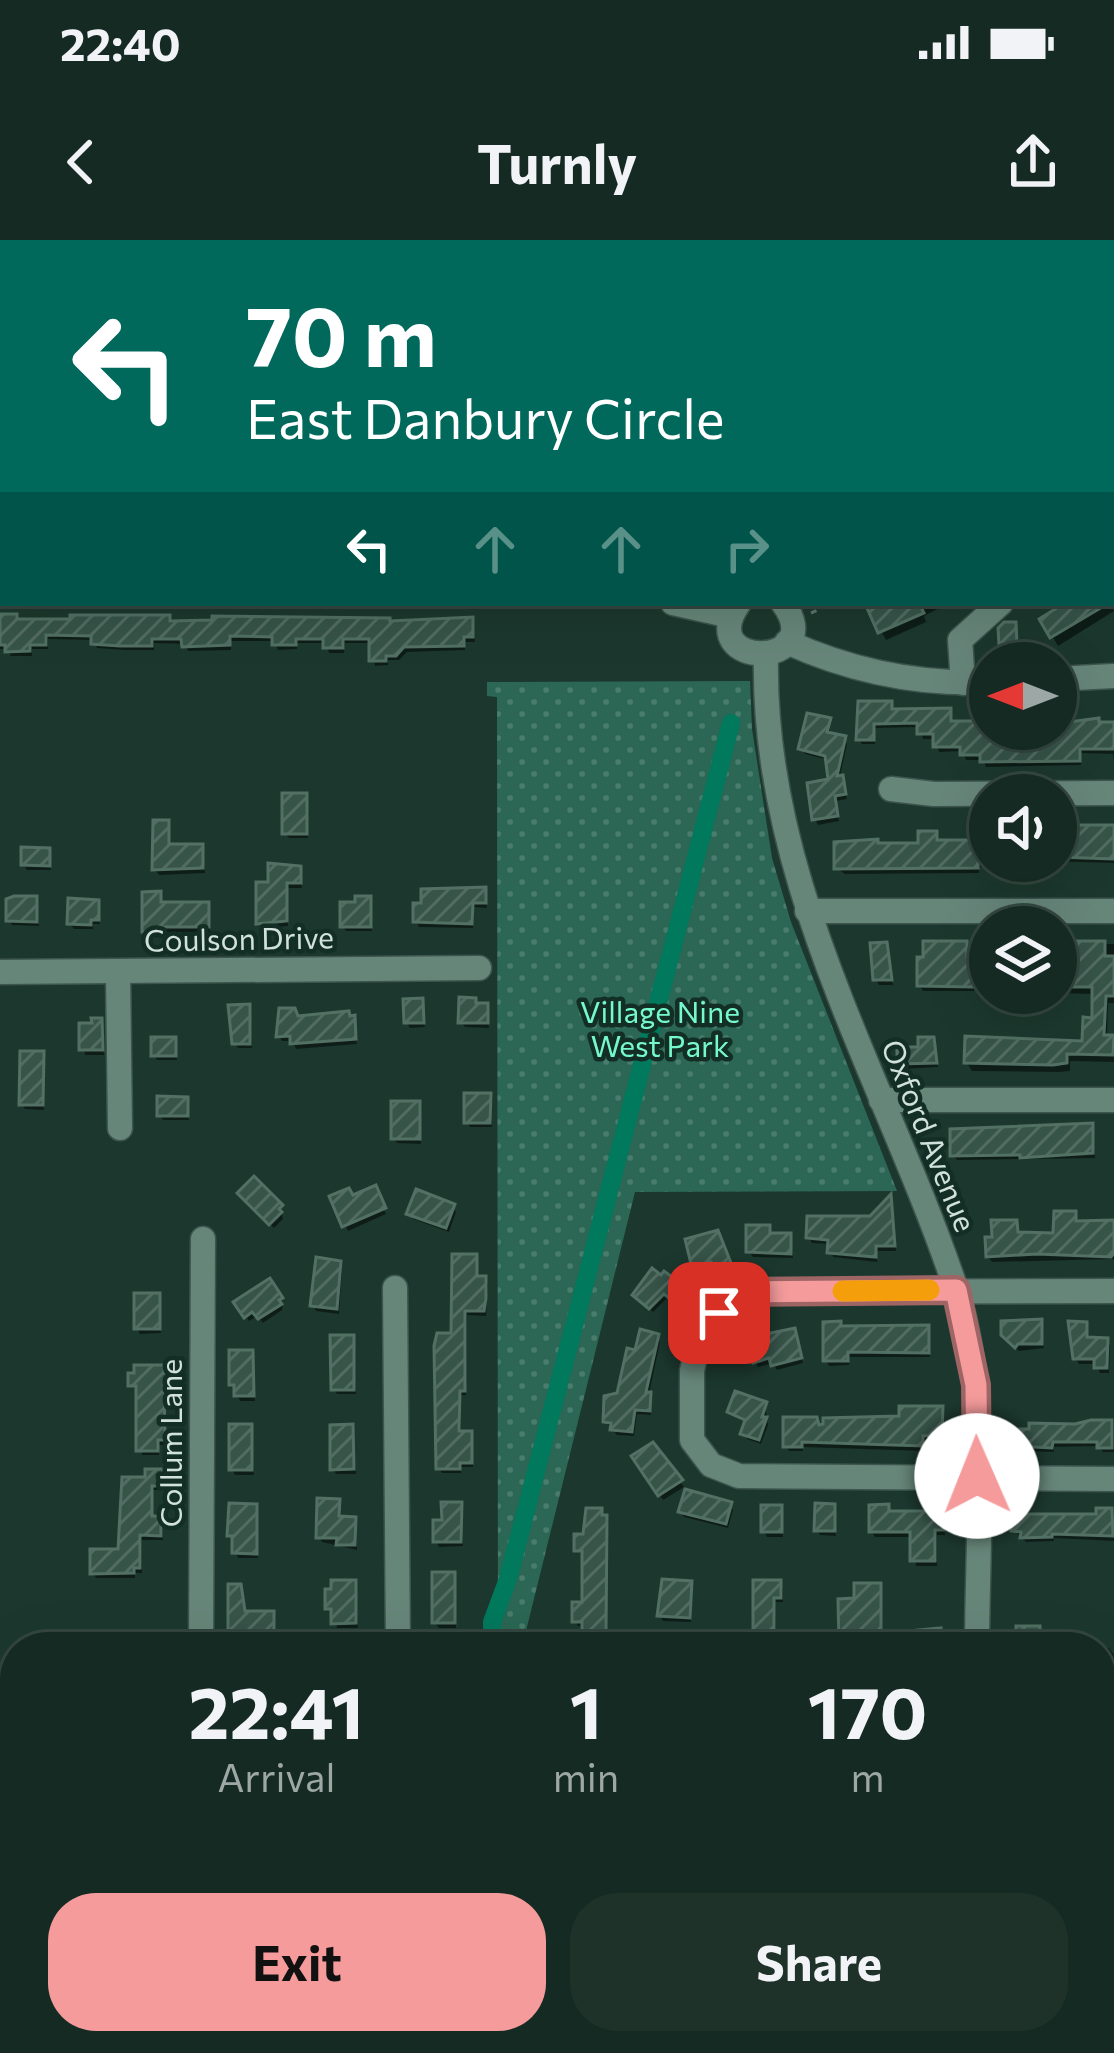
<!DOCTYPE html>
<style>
:root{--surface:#152a22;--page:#1e322a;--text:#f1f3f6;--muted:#9da7a5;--line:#344640;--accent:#f59b9c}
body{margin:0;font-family:Commissioner,sans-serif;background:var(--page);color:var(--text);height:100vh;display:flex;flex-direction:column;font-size:45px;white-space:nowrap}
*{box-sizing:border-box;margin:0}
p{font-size:39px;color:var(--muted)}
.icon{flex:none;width:66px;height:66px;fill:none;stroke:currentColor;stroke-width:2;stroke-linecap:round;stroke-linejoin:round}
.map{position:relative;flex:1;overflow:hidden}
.side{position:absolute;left:0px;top:1392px;width:1116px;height:423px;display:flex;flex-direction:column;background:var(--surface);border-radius:48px 48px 0 0;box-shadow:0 12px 48px #0002,0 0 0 3px var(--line)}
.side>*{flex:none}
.guide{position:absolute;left:0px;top:0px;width:1116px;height:366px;box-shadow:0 12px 48px #0002,0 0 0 3px var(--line);background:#00695c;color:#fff;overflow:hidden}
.needle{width:78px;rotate:270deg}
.controls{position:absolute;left:969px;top:402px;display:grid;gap:24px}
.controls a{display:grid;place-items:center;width:108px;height:108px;border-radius:50%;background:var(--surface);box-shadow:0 12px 48px #0002,0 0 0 3px var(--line);font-size:60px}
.pin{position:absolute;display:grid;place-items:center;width:102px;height:102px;color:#fff;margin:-51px;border-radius:24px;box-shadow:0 6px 18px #0006}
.me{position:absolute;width:132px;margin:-66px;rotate:359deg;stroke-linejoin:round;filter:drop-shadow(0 0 9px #0008)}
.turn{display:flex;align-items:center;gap:42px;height:252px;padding:0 48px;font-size:54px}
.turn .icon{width:156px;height:156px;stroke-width:2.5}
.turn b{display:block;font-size:84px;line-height:102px}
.lanes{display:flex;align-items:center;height:114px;padding:0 48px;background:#0003;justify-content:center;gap:60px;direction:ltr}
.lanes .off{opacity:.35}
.eta{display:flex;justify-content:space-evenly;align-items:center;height:204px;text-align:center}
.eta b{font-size:72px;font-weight:700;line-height:84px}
.cta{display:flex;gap:24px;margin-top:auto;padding:24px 48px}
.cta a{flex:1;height:138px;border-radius:48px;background:var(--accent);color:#111;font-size:48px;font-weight:700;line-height:138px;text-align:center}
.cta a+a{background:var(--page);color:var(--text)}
.status{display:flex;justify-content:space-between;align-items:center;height:84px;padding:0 60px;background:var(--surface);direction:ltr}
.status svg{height:33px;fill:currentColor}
header{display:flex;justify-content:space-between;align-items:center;height:156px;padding:0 48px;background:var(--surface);font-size:54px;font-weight:700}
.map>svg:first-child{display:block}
</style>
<div class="status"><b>22:40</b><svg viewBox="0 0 49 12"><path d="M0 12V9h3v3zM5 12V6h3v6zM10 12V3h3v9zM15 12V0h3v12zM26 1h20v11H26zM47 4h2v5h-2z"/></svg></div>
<header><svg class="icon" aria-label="back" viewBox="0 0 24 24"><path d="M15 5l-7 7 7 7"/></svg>Turnly<svg class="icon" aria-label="share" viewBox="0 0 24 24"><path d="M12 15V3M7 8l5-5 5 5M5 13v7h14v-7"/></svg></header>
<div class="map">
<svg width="1114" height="1813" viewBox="0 0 1114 1813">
<defs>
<pattern id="park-dots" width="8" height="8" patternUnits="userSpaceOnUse" patternTransform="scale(3)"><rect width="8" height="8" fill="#2b6754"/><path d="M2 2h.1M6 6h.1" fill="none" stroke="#497c6c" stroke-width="1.8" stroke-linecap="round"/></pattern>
<pattern id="building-hatch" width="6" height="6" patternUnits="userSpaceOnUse" patternTransform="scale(3)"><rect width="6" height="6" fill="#375449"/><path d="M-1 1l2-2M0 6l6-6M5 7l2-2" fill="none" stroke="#536c63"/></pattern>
</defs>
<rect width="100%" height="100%" fill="#1c382e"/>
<path fill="url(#park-dots)" d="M750,441L752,489L772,618L791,682L897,951L635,952L522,1407H498L497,457L487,456V442Z"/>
<g fill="#0007">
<path d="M0,0H76V3H3L0,12Z"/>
<path d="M141,0H227L229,3H142Z"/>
<rect x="240" y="0" width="46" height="3"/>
<path d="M396,0H482L396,3Z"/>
<path d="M761,0L778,2L800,0L799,3H760Z"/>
<path d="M886,363H949L924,376L926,382L886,400L881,391Z"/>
<path d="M1060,363H1110L1114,371L1058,406L1043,380L1062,368Z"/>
<path d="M472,380L475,402H465V410L407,412L399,420H388V425L375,426L372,403H345L344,413H329L326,403H297V409L278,410L275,401H231V410L188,411L185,404L154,403V410H125L97,408L94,400L48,399V409H32V416H11L7,409H0V381L391,384Z"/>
<path d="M1015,385L1018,409L1005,410L1002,404Z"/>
<path d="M890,464L893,469L949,471L952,484H982V473H990V489H1056L1114,483V521L1113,514L1081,513V525L986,527L983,520H966L963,511L939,512L936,499H923L920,487L875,488V504H862L859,499Z"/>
<path d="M829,481L830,496L844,499L847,504L840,536L847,559L836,561L839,581L818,585L815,579L832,542L829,520L805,514L802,508Z"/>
<path d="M305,556L308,598H289L285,593Z"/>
<path d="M167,583L170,607H202L205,633L159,635L155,630Z"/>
<path d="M973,587H990V621H1056V598L1114,588V623L1046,621V625L979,627V633L845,634L837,628L879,606H921L935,594L938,603H973Z"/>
<path d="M48,611L51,630H27L24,625Z"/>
<path d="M299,628L302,648H288V686L262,689L259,684L271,645Z"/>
<path d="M484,650L487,668L474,667L473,688L419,687L416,681Z"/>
<path d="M160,654L163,665H207L210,692H163V697H148L145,692Z"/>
<path d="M369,659L372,691H346L343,686L358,666Z"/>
<path d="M36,660L39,686L12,685L9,680Z"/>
<path d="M98,662L100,684H93V689H74L70,684Z"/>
<path d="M966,704L969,720L974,725V751H923L920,746Z"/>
<path d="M1056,704H1114V763H1108L1107,798L1114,801V822L1070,821V831L1059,832L972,831L967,823L1085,804L1095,781V754L1056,753Z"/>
<path d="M886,705L893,745H879L876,740Z"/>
<path d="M421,761L425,787L410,788L407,783Z"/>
<path d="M486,766L489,788L465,787L461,782Z"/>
<path d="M248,767L252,808H238L235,803Z"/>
<path d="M297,779H353L357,804L296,809L293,801H282L279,796Z"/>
<path d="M101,781L104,815H85L82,785Z"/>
<path d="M174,800L177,820H157L154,815Z"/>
<path d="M932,800L938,827L903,829L900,823Z"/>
<path d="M42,814L44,870L25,869L22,864Z"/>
<path d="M489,856L492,887H470L467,882Z"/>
<path d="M186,860L189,880H163L160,875Z"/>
<path d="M418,864L421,904L397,903L394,898Z"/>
<path d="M1092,886L1095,918L957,920L953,915Z"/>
<path d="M374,949L386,974L348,991L333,958L352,959Z"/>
<path d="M244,958L280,967L283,979L274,988Z"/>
<path d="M891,959L896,1011H877V1022L833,1017L830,1004L812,1003L809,997L871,979Z"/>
<path d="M453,967L456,972L449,992L413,979L410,973Z"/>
<path d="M1074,974L1077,984L1114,983V1019L992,1022L988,1017L1016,983L1019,996H1056Z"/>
<path d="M768,988L772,993L790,996L793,1018L753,1017L749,1012Z"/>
<path d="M719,999L733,1034L720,1037L716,1027L698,1032L695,1026Z"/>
<path d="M475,1017L479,1039L488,1044L486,1076L467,1075L466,1155H461V1194H470L473,1199V1227H461V1233H442L439,1228L454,1096Z"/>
<path d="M339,1024L342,1029L339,1074L316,1071L313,1065Z"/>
<path d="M269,1042L283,1064L282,1070L263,1083L257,1076L249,1081L237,1063Z"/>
<path d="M685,1050L688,1056L679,1066L668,1057L653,1072L636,1055Z"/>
<path d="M158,1056L161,1093L140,1094L137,1088Z"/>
<path d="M1040,1082L1044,1108L1019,1111L1008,1101Z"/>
<path d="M1085,1085L1088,1100L1107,1101L1110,1106L1109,1133H1100L1097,1124H1079L1075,1118Z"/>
<path d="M928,1088L930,1117H849V1125L829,1126L826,1120L842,1089Z"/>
<path d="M796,1096L803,1123L777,1130L773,1123L758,1127L755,1121Z"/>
<path d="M657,1097L660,1102L649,1154L651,1175L637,1174L634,1196L617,1195L606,1182L637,1114Z"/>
<path d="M352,1098L356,1154H337L334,1149Z"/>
<path d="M252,1113L255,1161H240L232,1144Z"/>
<path d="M163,1128L170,1142V1150H166V1205H159V1215H142L139,1151L131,1145Z"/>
<path d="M765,1164L768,1185L761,1204L747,1199L744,1193L747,1183L731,1172Z"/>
<path d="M941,1169L943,1200H925V1211L803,1207V1211H789L786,1206L820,1188L902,1179Z"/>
<path d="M1098,1179H1114V1212H1103L1099,1206L1054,1207V1212L1019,1211L1016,1205L1093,1185Z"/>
<path d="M250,1187L254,1235H235L232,1229Z"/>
<path d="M352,1187L356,1234H336L333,1229Z"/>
<path d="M652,1206L684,1247L663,1260L635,1217Z"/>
<path d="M161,1232L164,1250H153V1279H160L163,1285V1300H142V1333H135V1338H96L93,1333L121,1312L148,1240Z"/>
<path d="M338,1262L341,1279L354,1280L357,1285V1310L322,1302L319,1297Z"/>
<path d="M460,1265L463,1306L439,1307L436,1301L445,1283Z"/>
<path d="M730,1265L733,1270L728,1288L684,1277L681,1272Z"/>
<path d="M256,1267L258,1318H238L230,1295Z"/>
<path d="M833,1267L836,1296L820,1295L817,1290Z"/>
<path d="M887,1267L891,1274H942L945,1295H937V1326H916L913,1297H875L872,1292Z"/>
<path d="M781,1268L783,1297H767L764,1291Z"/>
<path d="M601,1271L608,1283L605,1376L609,1407H585V1386H578L575,1381L585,1365V1316L577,1310Z"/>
<path d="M1099,1271H1114V1301L1054,1298V1301L1026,1302L1014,1291L1099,1277Z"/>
<path d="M453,1335L456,1388H439L435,1383Z"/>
<path d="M355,1343L358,1388H337L334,1374L328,1368Z"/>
<path d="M756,1343H780L783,1349V1362H775L776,1399L781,1407H755Z"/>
<path d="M690,1344L691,1382L663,1381L660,1376Z"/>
<path d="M880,1346L883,1407H841L857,1361Z"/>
<path d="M240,1347L246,1374H272L275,1400L234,1401L231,1395Z"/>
<path d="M1101,1408H1109L1114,1415V1437H1108V1441L1101,1440Z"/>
<path d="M1101,1507H1114V1674H1102L1101,1680Z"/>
<path d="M1114,1744V1790H1101V1762L1107,1768L1108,1745Z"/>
<path d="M545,1800H580V1812L545,1813Z"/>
<path d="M35,1803H53L56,1813H35Z"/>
</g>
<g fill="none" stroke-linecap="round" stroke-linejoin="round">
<g stroke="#01795c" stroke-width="18">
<path d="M492,1407V1382L508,1339L731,483"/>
<path d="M490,1813V1800"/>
</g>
</g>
<g fill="url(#building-hatch)" stroke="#527064" stroke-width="3">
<path d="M878,363H919L924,373L878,393L867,368Z"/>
<path d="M1065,363H1109L1050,398L1039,379Z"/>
<path d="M0,374H17V379H70V375H170V381L212,380V376L390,378V381L473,377V397H464V406L404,407L396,416H386V421H369V399H343V408H323V399H296V405H272V397L230,396V405L182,407L181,399H152V406H120L91,404V396L46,395V405H30V411L5,412V405H0Z"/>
<path d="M1004,382H1016L1017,404L999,405L998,388Z"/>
<path d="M858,461H892V469L951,468V481H990V489H1061V483L1099,478V482H1114V509H1080V521L980,522V515H960V507H933V494H917V483L874,484V500H856Z"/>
<path d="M807,473L831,478L827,492L846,496L837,536L843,535L846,554L835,556L838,576L812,580L807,543L828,539L825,516L798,509Z"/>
<rect x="282" y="553" width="25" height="41"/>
<path d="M153,580H169V604H203V628L152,630Z"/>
<path d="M970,584H989L986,623H978V628L834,629V602L878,599V603H918V591H937V600H970Z"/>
<path d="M1077,585H1114V619L1057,617V591H1077Z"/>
<path d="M21,607L50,608V626L21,625Z"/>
<path d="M268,623L301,626V643H287V681L256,684V642H268Z"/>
<path d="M486,647V663H473L472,684L413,682V663H421V649Z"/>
<path d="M161,651V662H209V687H161V692H142V652Z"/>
<path d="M14,656H37V682L6,681V659Z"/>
<path d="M355,656H371V687H340V662H355Z"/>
<path d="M68,658L99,660V680H91V685L67,684Z"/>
<path d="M923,701H967V717H973V747L917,746V717H923Z"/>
<path d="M1056,701H1105V716H1114V756H1106L1104,795H1114L1113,815L1067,814V823L1053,825L964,823L965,796L1082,801L1083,777L1092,778V747H1056Z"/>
<path d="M887,702L892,740H873L870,703Z"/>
<path d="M459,757L476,758V763H488V783H458Z"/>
<path d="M423,758L424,783H404L403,759Z"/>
<path d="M250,764V804H232L228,765Z"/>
<path d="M279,768H295L298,776L349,771L350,776L355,775L356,799L290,804V796L276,797Z"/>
<path d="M91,778H102L103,810H79V783H92Z"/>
<rect x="151" y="797" width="25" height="19"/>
<path d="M918,797H934L937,823L897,824V807H918Z"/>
<path d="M20,811H44L43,865H19Z"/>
<path d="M464,853H491L490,883H464Z"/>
<path d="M157,856L188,857V876H157Z"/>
<rect x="391" y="861" width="29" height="38"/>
<path d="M1093,883V913L1020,918V915L950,916V889Z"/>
<path d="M254,936L283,965L279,969L282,972L269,985L237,953Z"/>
<path d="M376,945L386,968L342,987L329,956L349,948L353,955Z"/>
<path d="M416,949L455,964L446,988L406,974Z"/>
<path d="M891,954L895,1006H876V1017L827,1013L828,1000L806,998L807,976H870Z"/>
<path d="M1054,971H1076V981L1114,980V1013L1111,1017L1037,1014L986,1017L985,997H992L991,980H1017L1018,992L1053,993Z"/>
<path d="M746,985H770V993H791V1014L746,1012Z"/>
<path d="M718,990L733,1028L714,1033L711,1022L692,1028L685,999Z"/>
<path d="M452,1014H477V1036H486V1058L484,1071H465V1151H460L459,1191H472V1223H460V1229H436L434,1106L437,1093H451Z"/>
<path d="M316,1017L341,1021L337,1069L310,1066Z"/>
<path d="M652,1028L661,1035L664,1031L687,1048L675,1063L664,1054L649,1069L632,1055Z"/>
<path d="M270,1038L283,1058L279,1060L282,1064L258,1079L252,1072L244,1078L233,1062Z"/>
<rect x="134" y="1053" width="26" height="36"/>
<path d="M1042,1079V1104H1018L1015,1108L1001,1095V1081Z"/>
<path d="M841,1081V1086L929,1085V1113L848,1112V1121H823V1082Z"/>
<path d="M1068,1081L1087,1082V1097L1108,1098L1107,1128H1094V1119H1073Z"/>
<path d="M795,1088L802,1118L771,1126L769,1118L753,1123L746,1098Z"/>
<path d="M640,1089L659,1094L646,1152H651L650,1171L635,1170L632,1192L610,1190L611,1183L603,1182L604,1156L617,1153L627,1108L635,1110Z"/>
<path d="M330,1095H354V1150H331Z"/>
<path d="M229,1110H253L254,1156H234V1145H229Z"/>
<path d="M134,1125H164V1133H169V1146H164L165,1200H158V1211H136V1146H128V1133H134Z"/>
<path d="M735,1151L767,1162L762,1177H767L759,1200L740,1194L745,1180L727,1172Z"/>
<path d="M899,1166H943L942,1195L923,1196V1206L802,1202V1207H783V1177H817L819,1185L823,1184V1178L899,1176Z"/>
<path d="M1091,1180H1112V1208H1097V1202H1053L1052,1208L1013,1206V1189H1029V1183L1075,1184Z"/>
<rect x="229" y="1184" width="23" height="46"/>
<path d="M353,1184L354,1229L330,1230V1185Z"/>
<path d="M653,1202L683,1240L658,1256L631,1216Z"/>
<path d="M145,1229H163V1246H152V1276H161V1296L140,1295V1328H134V1333L90,1334V1309H118L122,1237H145Z"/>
<path d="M685,1249L732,1262L726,1284L678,1272Z"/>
<path d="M317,1258L340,1259L339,1276L356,1277L355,1305H336L337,1298H316Z"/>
<path d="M441,1262H462L461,1302H433V1280H442Z"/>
<path d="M229,1263L257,1264V1314L232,1313V1296H227Z"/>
<path d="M815,1263L835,1264V1291H814Z"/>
<path d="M889,1264V1271H944V1290H935V1321H910V1292H869V1265Z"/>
<rect x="761" y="1265" width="21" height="27"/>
<path d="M586,1268H602V1275H607L606,1392H582V1382H572V1362H582V1311H574V1294H583Z"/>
<path d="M1096,1268H1112L1113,1296L1052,1294V1297L1020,1298L1021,1292L1011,1291V1274H1096Z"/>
<rect x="432" y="1332" width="23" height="51"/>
<path d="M662,1339L692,1341L690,1378L657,1376Z"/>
<path d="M331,1340H356V1383L331,1384V1369H325V1349H331Z"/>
<path d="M753,1340H781V1358H774V1407H753Z"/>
<path d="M854,1343H881V1407H839L838,1359L854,1358Z"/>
<path d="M228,1344H241L245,1371H274V1396H228Z"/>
<rect x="1016" y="1386" width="24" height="21"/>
<path d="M941,1388V1407H918L917,1390Z"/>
<rect x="1101" y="1504" width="13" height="38"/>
<path d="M1114,1574V1607H1101V1575Z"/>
<rect x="1101" y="1749" width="13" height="36"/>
<rect x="323" y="1800" width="22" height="13"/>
<rect x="542" y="1800" width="30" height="13"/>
</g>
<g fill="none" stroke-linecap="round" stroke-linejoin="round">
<g stroke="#3d554e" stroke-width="27">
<g id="minor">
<path d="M591,0V3"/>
<path d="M1087,0L1099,3"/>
<path d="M104,3V0"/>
<path d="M356,3V0"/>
<path d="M615,3L616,0"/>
<path d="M829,3L830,0"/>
<path d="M881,3L882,0"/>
<path d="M1060,3L1061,0"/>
<path d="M1113,260L1114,258"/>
<path d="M1113,316L1114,317"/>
<path d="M0,346H3"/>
<path d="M673,363L731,376"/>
<path d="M739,363C692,431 831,429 783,363"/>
<path d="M787,402C851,431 920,445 990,442"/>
<path d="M766,416C761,641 885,839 955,1046C991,1151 977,1296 977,1407"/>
<path d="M1056,439L1114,436"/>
<path d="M963,443L960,400L1001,363"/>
<path d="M891,549L934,554L1114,553"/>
<path d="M807,671H1114"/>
<path d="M0,732L479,728"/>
<path d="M118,732L120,888"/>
<path d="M881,860H1114"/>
<path d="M395,1048L398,1407"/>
<path d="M1114,1051L738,1052L700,1093L692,1131V1200L711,1225L739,1236L1114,1239"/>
<path d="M201,1407L203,999"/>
<path d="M0,1450H15"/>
<path d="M1101,1475H1114"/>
<path d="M1101,1711H1114"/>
<path d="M612,1800L613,1813"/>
<path d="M976,1800V1813"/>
</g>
</g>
<g stroke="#5b736a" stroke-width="3" stroke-dasharray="6 9" stroke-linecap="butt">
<path d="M1113,119L1114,118"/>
<path d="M811,373L834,363"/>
</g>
<use href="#minor" stroke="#67867a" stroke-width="24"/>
</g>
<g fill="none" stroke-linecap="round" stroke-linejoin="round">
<g stroke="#9f6565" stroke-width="30">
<path id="route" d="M719,1073L738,1052L956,1050L976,1145L977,1236"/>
</g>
<use href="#route" stroke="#f59b9c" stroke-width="21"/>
<path stroke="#f59e0b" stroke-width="21" d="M843,1051L929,1050"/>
</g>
<g text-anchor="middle" stroke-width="9" stroke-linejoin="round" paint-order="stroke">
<g font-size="30" fill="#d1e1db" stroke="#122e25">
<text transform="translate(239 700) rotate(-1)" y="10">Coulson Drive</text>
<text transform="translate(928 896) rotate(68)" y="10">Oxford Avenue</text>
<text transform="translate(172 1203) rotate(-90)" y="10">Collum Lane</text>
</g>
<g font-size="30" fill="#76f8cd" stroke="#122e25">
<text x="660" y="783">Village Nine<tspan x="660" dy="34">West Park</tspan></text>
</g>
</g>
</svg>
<div class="controls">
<a><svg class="needle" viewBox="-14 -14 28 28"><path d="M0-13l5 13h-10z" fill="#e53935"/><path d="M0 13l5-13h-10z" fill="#9da7a5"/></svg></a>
<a><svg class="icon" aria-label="sound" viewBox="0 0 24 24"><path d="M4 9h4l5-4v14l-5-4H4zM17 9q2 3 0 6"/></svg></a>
<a><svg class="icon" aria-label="layers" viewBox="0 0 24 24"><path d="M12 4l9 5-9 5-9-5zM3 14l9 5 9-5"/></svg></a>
</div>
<div class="pin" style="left:719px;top:1073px;background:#d93025"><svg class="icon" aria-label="arrive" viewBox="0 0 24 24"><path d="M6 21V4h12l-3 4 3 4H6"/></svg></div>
<svg class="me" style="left:977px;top:1236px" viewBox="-20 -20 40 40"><circle r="19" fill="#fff"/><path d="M0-13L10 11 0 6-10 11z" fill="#f59b9c"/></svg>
<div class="guide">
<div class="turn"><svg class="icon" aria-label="left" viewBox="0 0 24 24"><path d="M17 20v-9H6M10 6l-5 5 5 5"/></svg><div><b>70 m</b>East Danbury Circle</div></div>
<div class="lanes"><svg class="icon" aria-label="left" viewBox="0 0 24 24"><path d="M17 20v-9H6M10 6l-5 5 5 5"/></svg><svg class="icon off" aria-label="ahead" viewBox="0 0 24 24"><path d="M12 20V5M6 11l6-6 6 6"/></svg><svg class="icon off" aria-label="ahead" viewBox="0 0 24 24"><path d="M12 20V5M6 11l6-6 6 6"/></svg><svg class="icon off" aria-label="right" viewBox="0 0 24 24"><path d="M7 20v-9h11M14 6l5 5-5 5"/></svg></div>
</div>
<section class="side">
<div class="eta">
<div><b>22:41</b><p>Arrival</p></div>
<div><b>1</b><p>min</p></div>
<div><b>170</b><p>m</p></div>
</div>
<div class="cta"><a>Exit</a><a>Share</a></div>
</section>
</div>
